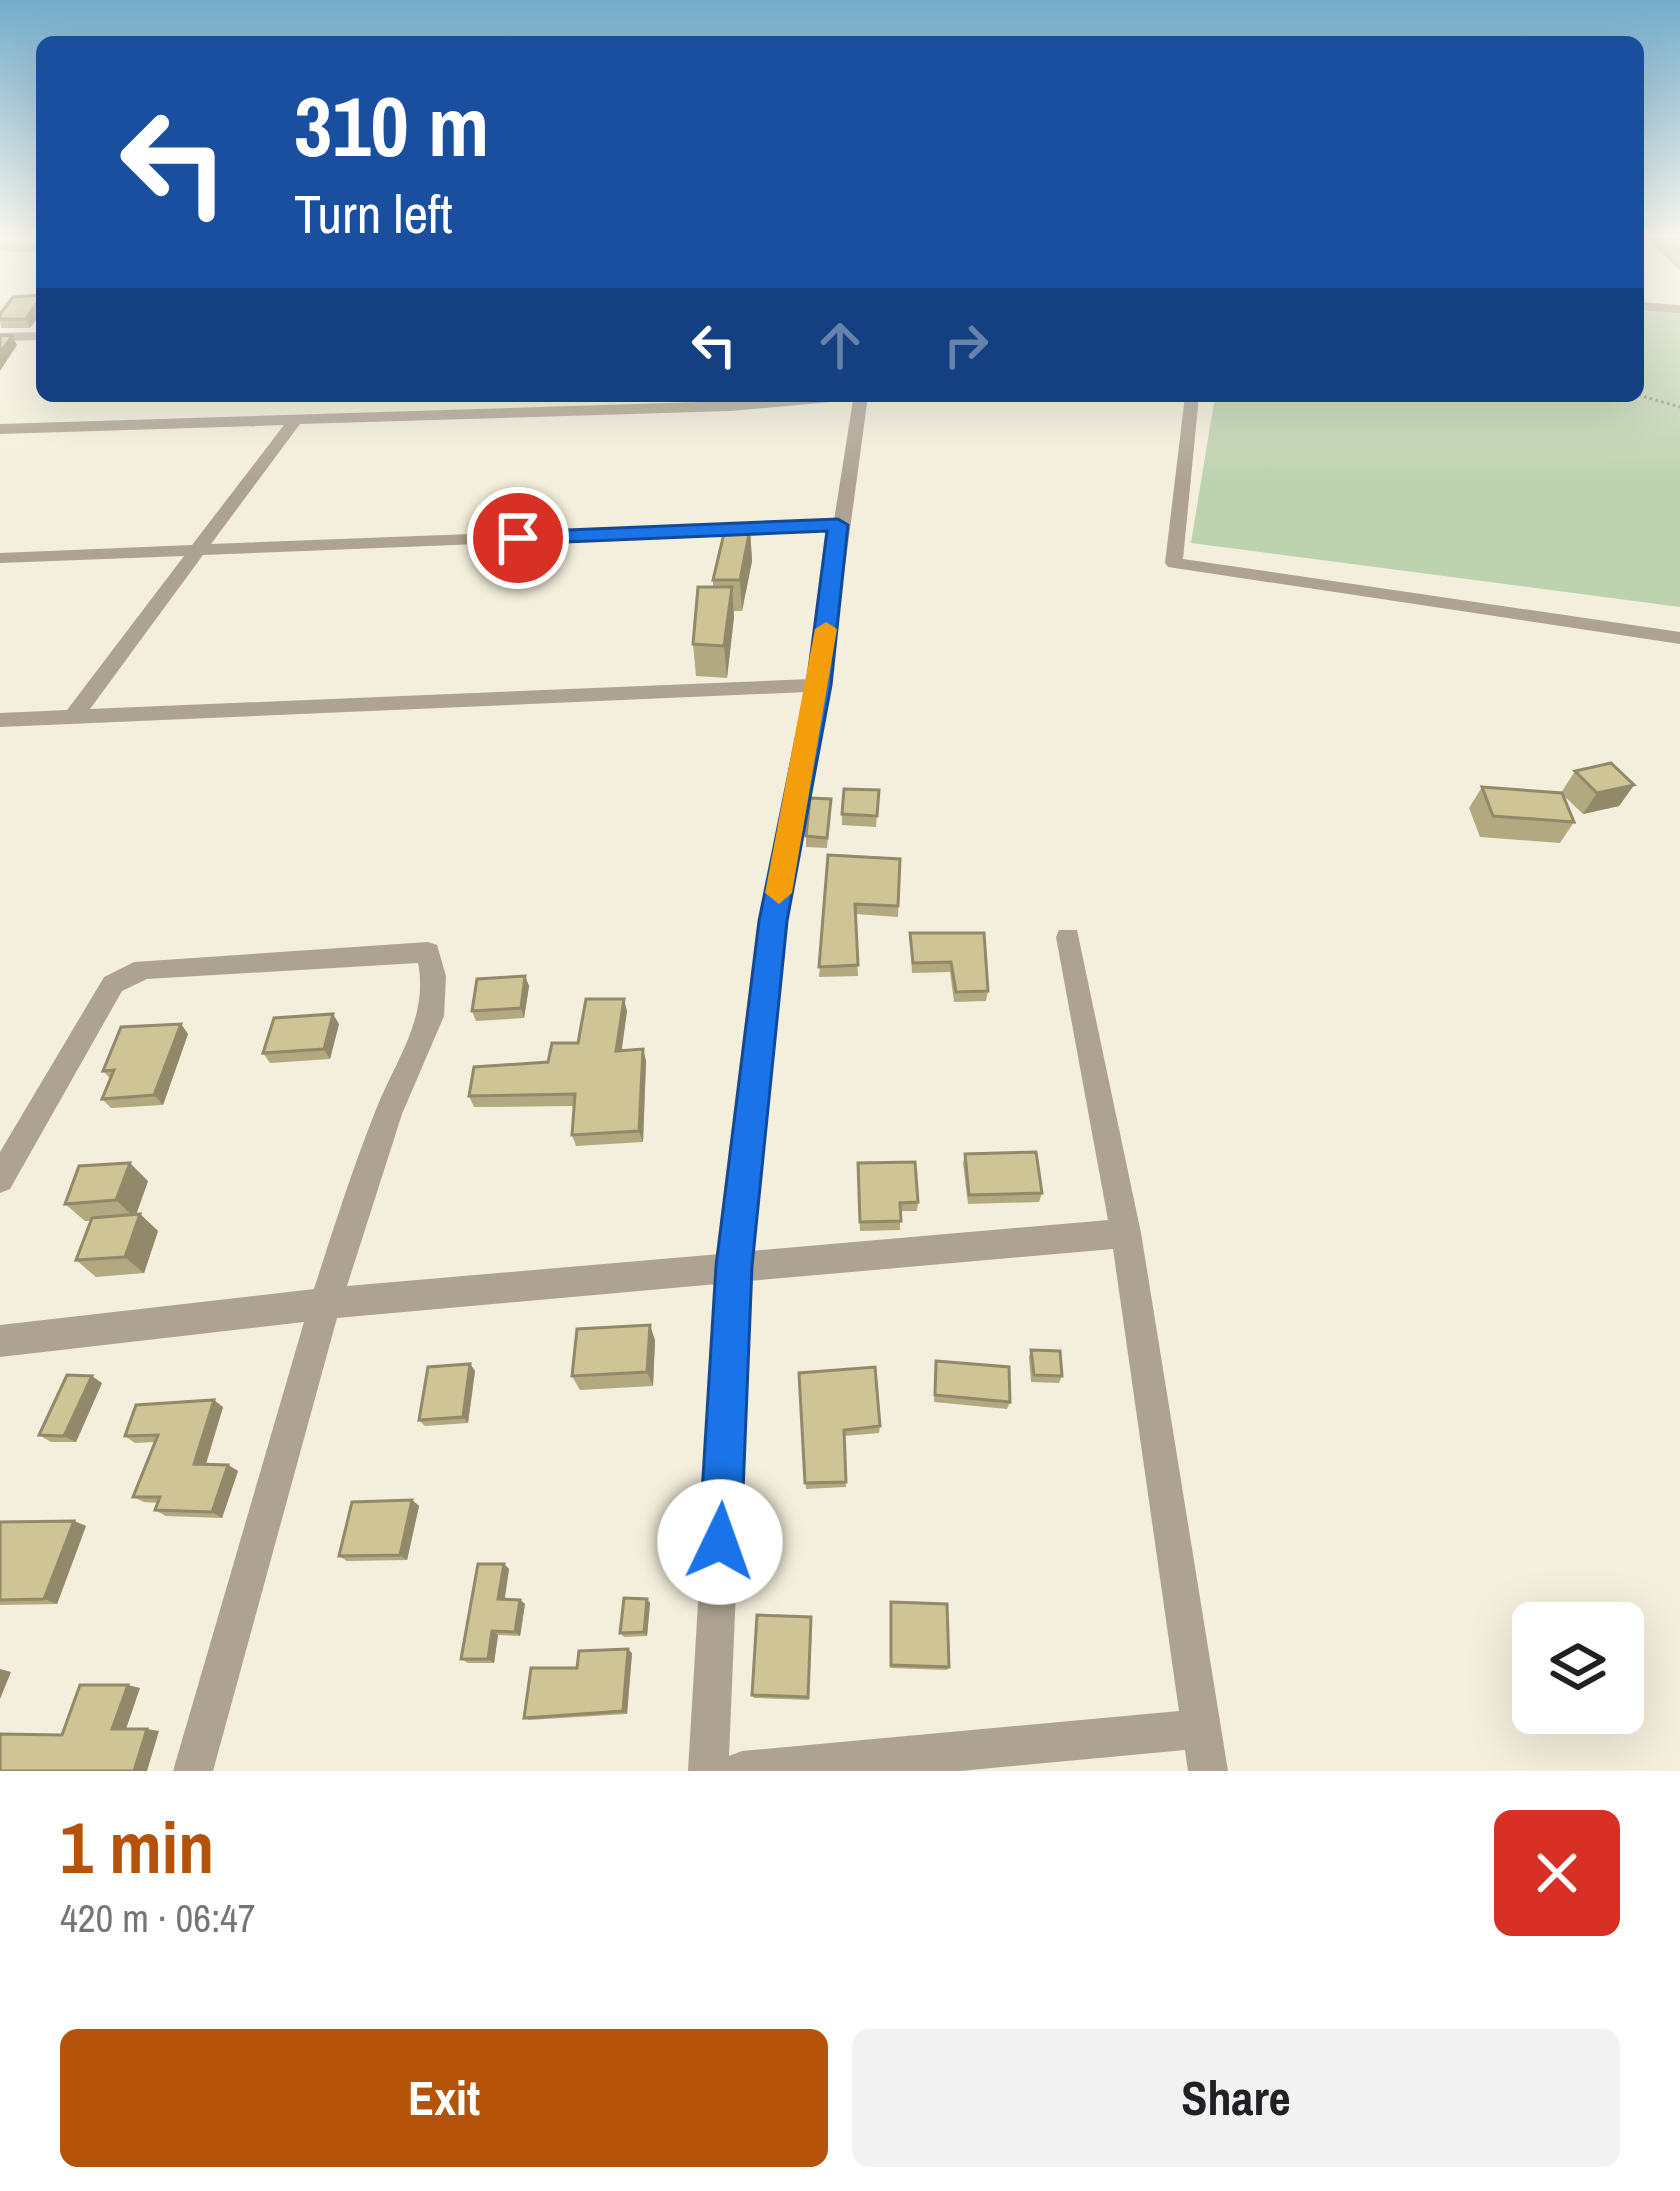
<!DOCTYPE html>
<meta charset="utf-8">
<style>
:root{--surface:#fff;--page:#f2f2f2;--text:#202124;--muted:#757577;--accent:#b45309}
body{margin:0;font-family:"Archivo Narrow",sans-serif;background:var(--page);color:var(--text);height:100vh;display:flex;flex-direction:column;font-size:45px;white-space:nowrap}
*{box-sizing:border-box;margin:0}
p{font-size:39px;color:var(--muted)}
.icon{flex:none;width:66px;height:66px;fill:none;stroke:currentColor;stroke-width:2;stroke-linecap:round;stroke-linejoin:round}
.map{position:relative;height:1771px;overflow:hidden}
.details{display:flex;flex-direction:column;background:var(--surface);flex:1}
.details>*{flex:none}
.banner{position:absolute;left:36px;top:36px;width:1608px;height:366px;border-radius:18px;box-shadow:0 12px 48px #0002;background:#1a4fa0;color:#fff;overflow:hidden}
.buttons{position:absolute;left:1512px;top:1602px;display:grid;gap:24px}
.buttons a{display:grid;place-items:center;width:132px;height:132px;border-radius:18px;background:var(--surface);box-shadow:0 12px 48px #0002;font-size:60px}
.pin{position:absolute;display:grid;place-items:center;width:102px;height:102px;color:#fff;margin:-51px;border:6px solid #fff;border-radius:50%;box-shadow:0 3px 12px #0007}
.me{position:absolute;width:132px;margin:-66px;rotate:3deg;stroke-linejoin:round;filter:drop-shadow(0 0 9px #0008)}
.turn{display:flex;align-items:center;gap:42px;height:252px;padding:0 60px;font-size:54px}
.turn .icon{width:156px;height:156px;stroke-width:2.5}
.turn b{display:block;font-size:84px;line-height:102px}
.lanes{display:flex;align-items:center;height:114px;padding:0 60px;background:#0003;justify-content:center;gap:60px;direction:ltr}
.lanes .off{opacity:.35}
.round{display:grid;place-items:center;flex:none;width:126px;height:126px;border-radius:18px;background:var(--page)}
.head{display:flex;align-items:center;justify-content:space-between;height:204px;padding:0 60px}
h1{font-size:72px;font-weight:700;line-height:90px;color:var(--accent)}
.action{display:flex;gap:24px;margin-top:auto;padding:24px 60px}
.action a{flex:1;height:138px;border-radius:18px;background:var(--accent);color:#fff;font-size:48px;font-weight:700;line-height:138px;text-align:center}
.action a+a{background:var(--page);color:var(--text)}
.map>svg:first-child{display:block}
</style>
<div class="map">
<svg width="1680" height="1771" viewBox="0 0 1680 1771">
<rect width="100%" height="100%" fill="#f4efdc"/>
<path fill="#bdd2af" d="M1638,303L1680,306V607L1191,543L1215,396H1638Z"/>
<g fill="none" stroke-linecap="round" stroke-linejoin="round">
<path stroke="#969284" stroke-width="3" stroke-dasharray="3 3" stroke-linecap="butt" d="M1638,395L1680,407"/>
<g fill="#aea392" fill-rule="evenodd">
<path d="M0,243L42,244V252L0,251Z"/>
<path d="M1638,302L1680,305V313L1638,310Z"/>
<path d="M42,332V340L0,341V333Z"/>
<path d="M797,396H868L829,685L785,921L751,1251L1108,1220L1056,937L1059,930H1077L1141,1233L1228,1771H1188L1185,1750L960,1771H688L717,1284L337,1318L213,1771H173L304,1322L0,1357V1325L314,1289C333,1230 352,1170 375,1112C394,1062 429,1019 418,963L147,979L122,991L10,1189L0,1193V1152L104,977L134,962L428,942L437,945L446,976L444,1016L402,1114L347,1286L720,1254L761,921L807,692L0,727V713L67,710L184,556L0,563V553L192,545L284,425L0,434V424L730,401ZM853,400L834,520L211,544L300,424L730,411ZM833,530L810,679L90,709L203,555ZM1113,1249L1179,1711L742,1751L729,1756L749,1281Z"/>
<path d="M1185,396H1199L1183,559L1680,632V644L1168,567L1165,563Z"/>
</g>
</g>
<g fill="#b2a981">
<path d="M1642,234H1680V271Z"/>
<path d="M42,295V313L30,328H1L0,314Z"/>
<path d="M750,529L752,561L742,611H734L727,678L696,676L693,644L713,587V580Z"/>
<path d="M1575,771L1634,785L1619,806L1583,814L1562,794L1574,822L1560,843L1480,837L1469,808L1482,787L1561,793Z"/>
<path d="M879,790L876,827L842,825V814Z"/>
<path d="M831,799L827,848L806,847V836Z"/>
<path d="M828,855L900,859L898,917L855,914L858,976L819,977Z"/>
<path d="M910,933H984L988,991L986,1001L954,1002L950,972L912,973Z"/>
<path d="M525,976L529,986L524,1018L476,1021L472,1011Z"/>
<path d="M627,1011L621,1050L643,1049L646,1061L643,1142L576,1146L572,1135L574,1106L474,1107L469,1096L548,1062Z"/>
<path d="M181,1024L188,1034L163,1105L111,1108L102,1099L110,1078L103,1071Z"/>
<path d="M339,1024L330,1059L270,1063L263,1053Z"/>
<path d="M965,1154L1042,1193L1039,1202L968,1204L963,1163Z"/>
<path d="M858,1163L918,1202L917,1211H900V1230L860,1231Z"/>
<path d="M148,1181L136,1214H140L158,1231L144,1273L96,1277L76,1260L90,1221H85L65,1204Z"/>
<path d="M655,1340L653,1386L580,1390L572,1376Z"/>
<path d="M1031,1350L1062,1376L1059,1383L1031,1382L1029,1357Z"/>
<path d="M936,1361L1010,1402L1007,1409L934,1402Z"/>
<path d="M470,1364L475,1371L468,1423L425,1426L419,1420Z"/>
<path d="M799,1373L880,1426L879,1433L844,1436L846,1487L806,1489Z"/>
<path d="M102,1383L76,1442H51L39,1435Z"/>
<path d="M223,1407L206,1464L228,1465L238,1471L222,1518L166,1516L155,1510L158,1503L144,1502L133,1497L155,1442L135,1443L125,1436Z"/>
<path d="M412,1500L419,1506L407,1560L347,1561L339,1556Z"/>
<path d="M74,1521L86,1526L57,1604L0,1605V1522Z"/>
<path d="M504,1564L509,1569L504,1599L520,1600L525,1604L520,1636L498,1635L494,1663H468L461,1659Z"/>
<path d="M650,1603L647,1636L624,1637L620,1633Z"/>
<path d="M890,1606L949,1667L947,1670L890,1668Z"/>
<path d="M812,1621L809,1700L754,1698L752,1695Z"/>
<path d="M632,1653L627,1714L529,1720L524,1718L577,1668Z"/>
</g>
<g fill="#918969">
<path d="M42,297V313L30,328L26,319Z"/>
<path d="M12,336L17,345L0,371V353Z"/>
<path d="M750,529L752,561L742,611L740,580Z"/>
<path d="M732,587L734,618L727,678L724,646Z"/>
<path d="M1634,785L1619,806L1583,814L1597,793Z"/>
<path d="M525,976L529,986L524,1018L521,1008Z"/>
<path d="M624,999L627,1011L620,1063L616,1051Z"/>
<path d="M333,1014L339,1024L330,1059L324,1049Z"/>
<path d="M181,1024L188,1034L163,1105L154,1095Z"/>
<path d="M643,1049L646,1061L643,1142L639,1131Z"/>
<path d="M130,1163L148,1181L135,1218L116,1200Z"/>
<path d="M140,1214L158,1231L144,1273L125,1257Z"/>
<path d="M650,1325L655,1340L653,1386L647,1372Z"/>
<path d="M470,1364L475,1371L468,1423L463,1417Z"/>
<path d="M92,1376L102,1383L76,1442L64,1436Z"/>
<path d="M214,1400L223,1407L204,1470L194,1464Z"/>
<path d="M228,1465L238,1471L222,1518L212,1512Z"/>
<path d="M412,1500L419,1506L407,1560L400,1555Z"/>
<path d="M74,1521L86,1526L57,1604L44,1599Z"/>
<path d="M504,1564L509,1569L504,1604L498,1599Z"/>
<path d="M647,1599L650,1603L647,1636L644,1632Z"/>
<path d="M520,1600L525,1604L520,1636L515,1632Z"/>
<path d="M492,1631L498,1635L494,1663L488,1659Z"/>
<path d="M628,1649L632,1653L627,1714L623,1711Z"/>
<path d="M0,1669L11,1672L0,1699Z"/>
<path d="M128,1685L140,1688L125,1732L112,1729Z"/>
<path d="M147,1729L159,1731L147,1771H134Z"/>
</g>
<g fill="#cfc496" stroke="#918969" stroke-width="3">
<path d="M1660,234H1680L1672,245L1680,248V253Z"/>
<path d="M42,295L26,319H0V314L13,297Z"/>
<path d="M0,335L12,336L0,353Z"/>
<path d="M726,525L750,529L740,580H713Z"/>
<path d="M698,587H732L724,646L693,644Z"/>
<path d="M1611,763L1634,785L1597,793L1575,771Z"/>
<path d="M1482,787L1562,793L1574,822L1493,816Z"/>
<path d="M844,789L879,790L877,816L842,814Z"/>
<path d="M810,798L831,799L827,838L806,836Z"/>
<path d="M828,855L900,859L898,906L855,904L858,965L819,967Z"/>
<path d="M910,933H984L988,991L956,992L951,962L913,963Z"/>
<path d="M525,976L521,1008L472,1011L477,979Z"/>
<path d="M586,999H624L616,1051L643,1049L639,1131L572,1135L575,1094L469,1096L474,1067L548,1062L552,1043H578Z"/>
<path d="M333,1014L324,1049L263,1053L274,1018Z"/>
<path d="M181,1024L154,1095L102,1099L114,1070L103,1071L121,1027Z"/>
<path d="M1036,1152L1042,1193L969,1195L965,1154Z"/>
<path d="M915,1162L918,1202L900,1203L901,1221L860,1222L858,1163Z"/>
<path d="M130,1163L116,1200L65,1204L79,1166Z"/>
<path d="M140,1214L125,1257L76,1260L92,1218Z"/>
<path d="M650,1325L647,1372L572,1376L577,1329Z"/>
<path d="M1031,1350L1060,1351L1062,1376L1034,1375Z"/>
<path d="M936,1361L1009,1367L1010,1402L935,1395Z"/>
<path d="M470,1364L463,1417L419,1420L428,1367Z"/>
<path d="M875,1367L880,1426L844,1430L846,1482L805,1483L799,1373Z"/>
<path d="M67,1375L92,1376L64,1436L39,1435Z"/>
<path d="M214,1400L194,1464L228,1465L212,1512L155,1510L160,1497H133L158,1435L125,1436L136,1405Z"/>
<path d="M412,1500L400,1555L339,1556L352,1502Z"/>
<path d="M74,1521L44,1599L0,1600V1522Z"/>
<path d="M478,1564H504L498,1599L520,1600L515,1632L492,1631L488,1659H461Z"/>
<path d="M624,1598L647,1599L644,1632L620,1633Z"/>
<path d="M891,1602L947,1604L949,1667L891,1665Z"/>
<path d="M757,1615L811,1617L808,1697L752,1695Z"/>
<path d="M628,1649L623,1711L524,1718L531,1668H577L579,1651Z"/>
<path d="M80,1685H128L112,1729H147L134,1771H0V1734L62,1735Z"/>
</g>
<linearGradient id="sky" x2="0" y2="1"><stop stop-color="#73accb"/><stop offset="0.49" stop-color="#faf8ef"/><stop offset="1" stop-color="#faf8ef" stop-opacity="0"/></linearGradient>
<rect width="1680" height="482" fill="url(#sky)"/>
<path fill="#1a73e8" stroke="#114b97" stroke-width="3" d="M838,519L848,525L831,685L787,921L752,1266L741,1542L735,1556L720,1562L705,1556L699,1542L716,1266L759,921L807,685L827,531L518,544L508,538L518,532Z"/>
<path fill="#f59e0b" d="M826,622L837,629L792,893L779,904L765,893L815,629Z"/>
</svg>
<div class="buttons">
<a><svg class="icon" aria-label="layers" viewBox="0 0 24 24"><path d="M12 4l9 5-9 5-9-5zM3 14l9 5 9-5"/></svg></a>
</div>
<div class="pin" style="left:518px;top:538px;background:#d93025"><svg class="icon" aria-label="arrive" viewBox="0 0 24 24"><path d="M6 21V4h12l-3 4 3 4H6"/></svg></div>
<svg class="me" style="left:720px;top:1542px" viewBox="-20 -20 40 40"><circle r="19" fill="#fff"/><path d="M0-13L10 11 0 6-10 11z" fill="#1a73e8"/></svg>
<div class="banner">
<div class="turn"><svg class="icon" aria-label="left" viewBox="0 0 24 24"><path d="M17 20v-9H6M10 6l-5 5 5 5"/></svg><div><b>310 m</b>Turn left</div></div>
<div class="lanes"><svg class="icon" aria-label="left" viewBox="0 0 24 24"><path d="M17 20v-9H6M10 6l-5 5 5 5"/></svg><svg class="icon off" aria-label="ahead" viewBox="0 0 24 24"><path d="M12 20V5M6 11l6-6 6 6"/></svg><svg class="icon off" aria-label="right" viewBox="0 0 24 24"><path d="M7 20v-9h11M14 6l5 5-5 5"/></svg></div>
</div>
</div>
<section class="details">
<div class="head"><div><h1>1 min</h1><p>420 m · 06:47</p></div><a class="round" style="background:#d93025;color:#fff"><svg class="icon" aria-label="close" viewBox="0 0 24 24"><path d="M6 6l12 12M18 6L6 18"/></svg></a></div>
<div class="action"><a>Exit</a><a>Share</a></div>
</section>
